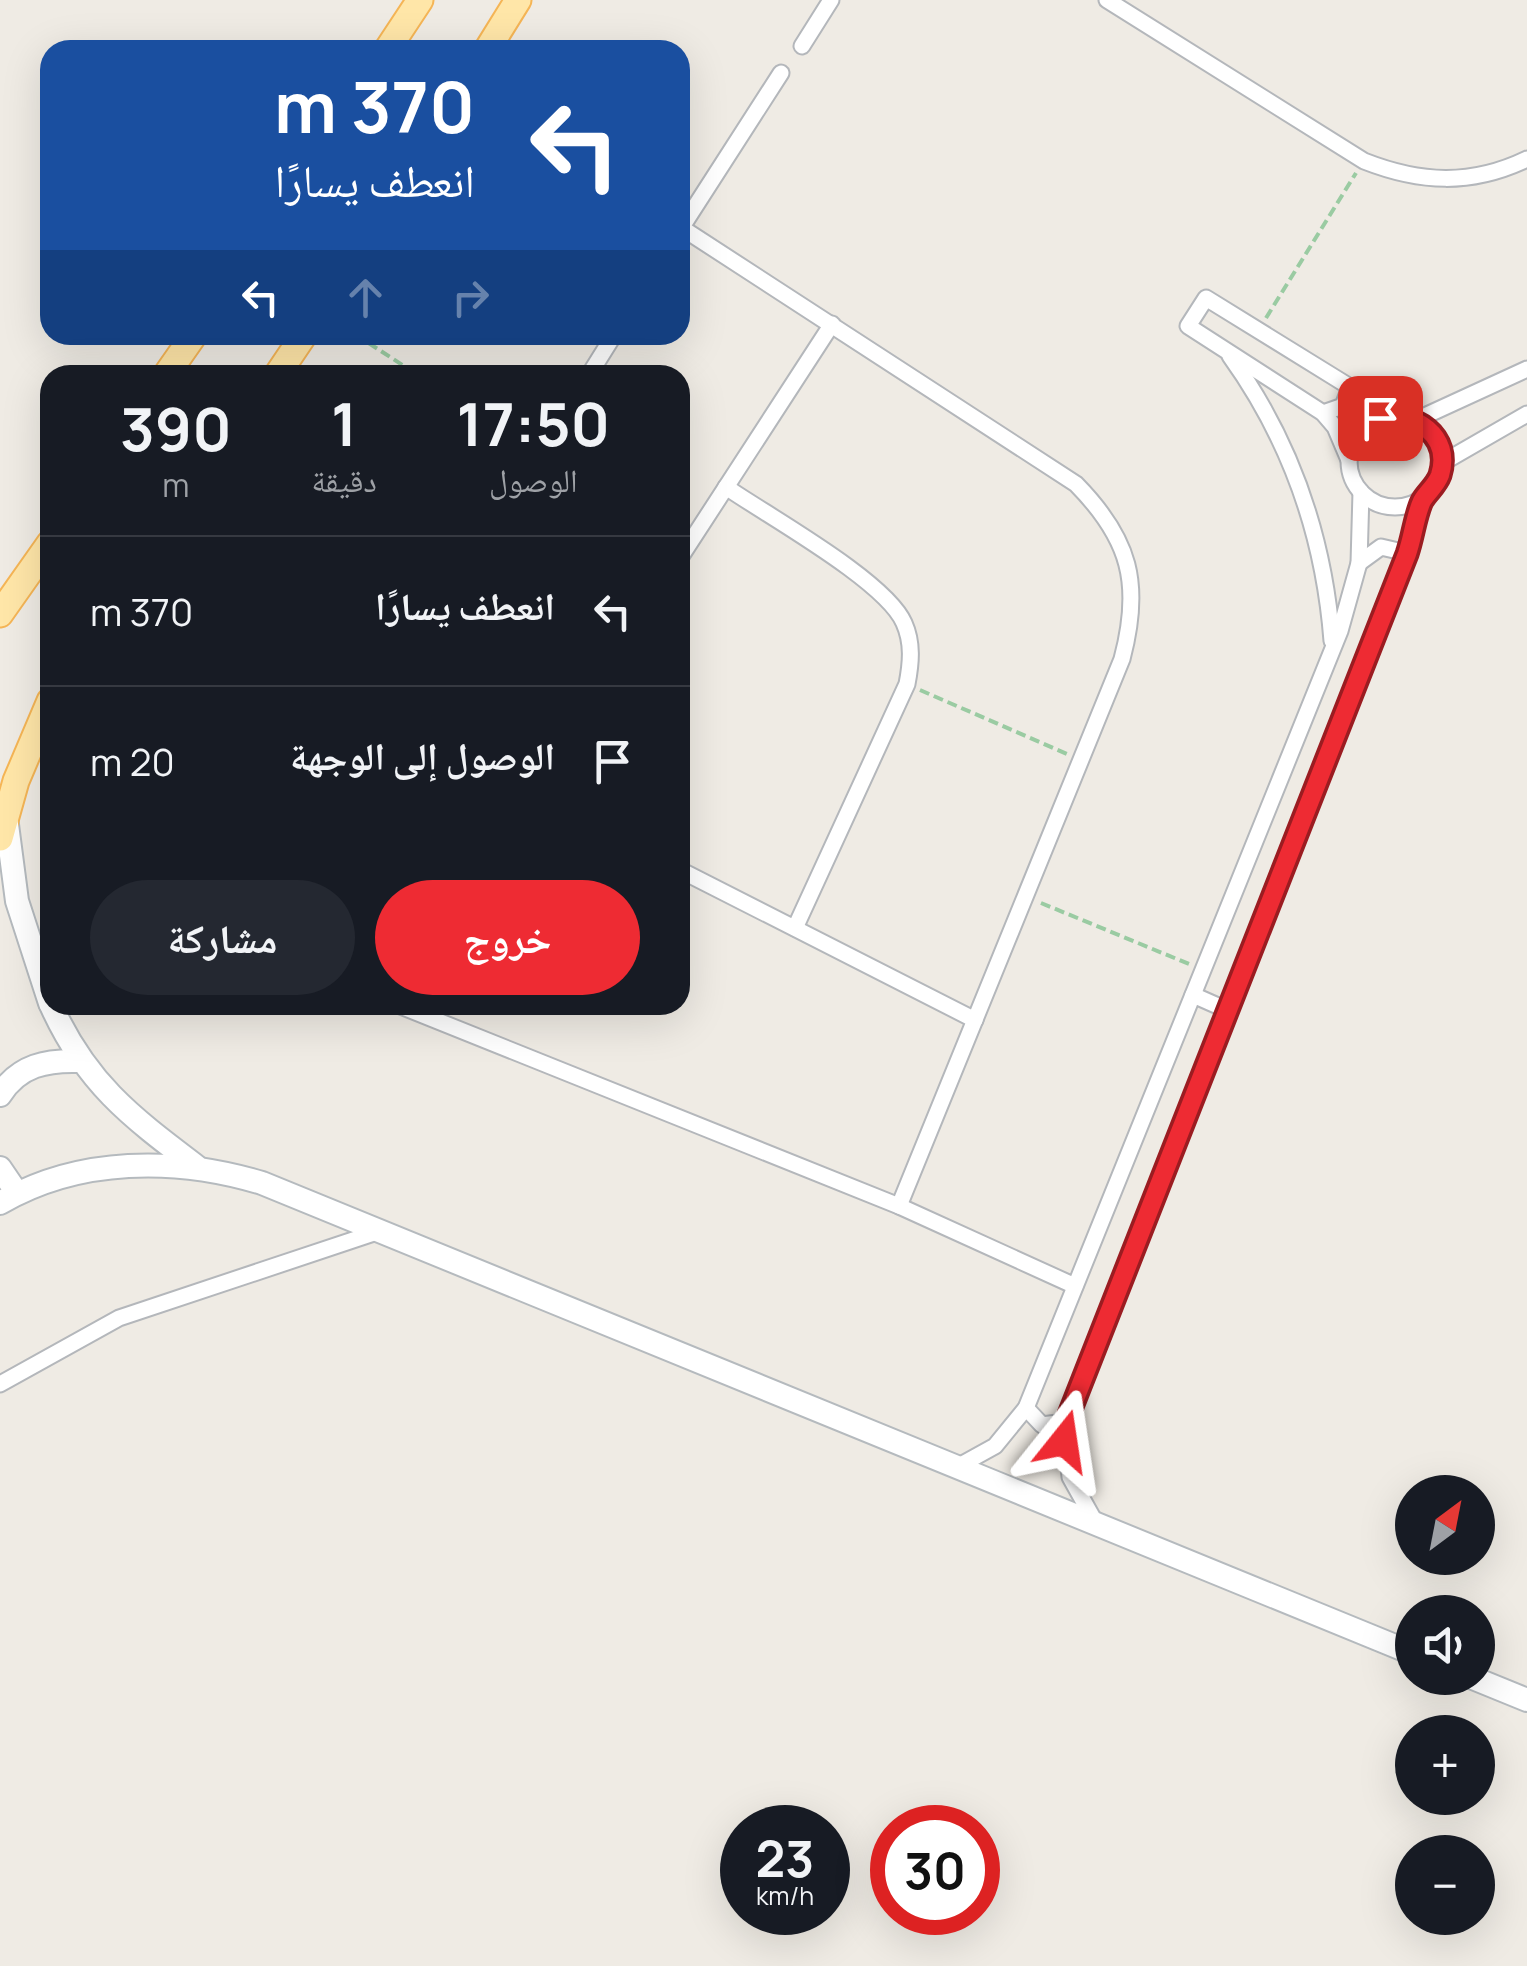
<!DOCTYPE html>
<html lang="ar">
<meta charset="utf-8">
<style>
:root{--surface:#171b24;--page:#242831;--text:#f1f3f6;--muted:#9ea1a6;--line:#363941;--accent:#ee2b33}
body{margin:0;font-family:Manrope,"Noto Naskh Arabic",sans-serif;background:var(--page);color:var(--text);direction:rtl;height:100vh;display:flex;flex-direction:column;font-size:38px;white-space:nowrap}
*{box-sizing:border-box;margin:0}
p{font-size:32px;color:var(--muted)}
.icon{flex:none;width:55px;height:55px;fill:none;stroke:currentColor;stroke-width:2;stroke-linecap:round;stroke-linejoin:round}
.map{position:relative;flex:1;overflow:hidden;direction:ltr}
.sheet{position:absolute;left:40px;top:365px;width:650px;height:650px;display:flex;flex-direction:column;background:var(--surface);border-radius:30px;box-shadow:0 10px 40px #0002;direction:rtl}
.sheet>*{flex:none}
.top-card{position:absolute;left:40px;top:40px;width:650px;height:305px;border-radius:30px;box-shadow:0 10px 40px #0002;direction:rtl;background:#1a4fa0;color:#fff;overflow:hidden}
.needle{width:65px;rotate:32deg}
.controls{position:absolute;left:1395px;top:1475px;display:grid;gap:20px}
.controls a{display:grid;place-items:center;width:100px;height:100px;border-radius:50%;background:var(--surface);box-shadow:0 10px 40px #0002;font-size:50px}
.speed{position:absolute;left:720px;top:1805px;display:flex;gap:20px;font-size:50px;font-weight:700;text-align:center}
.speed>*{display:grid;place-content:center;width:130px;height:130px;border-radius:50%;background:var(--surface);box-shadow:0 10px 40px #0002;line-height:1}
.speed small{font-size:25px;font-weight:400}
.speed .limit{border:15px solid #d22;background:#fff;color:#111}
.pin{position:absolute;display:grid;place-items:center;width:85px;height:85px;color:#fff;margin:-42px;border-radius:20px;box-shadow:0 5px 15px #0006}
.me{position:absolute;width:110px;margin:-55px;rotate:15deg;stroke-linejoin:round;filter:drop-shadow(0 0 8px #0008)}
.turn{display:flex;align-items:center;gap:35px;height:210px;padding:0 50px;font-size:45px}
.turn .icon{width:130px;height:130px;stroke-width:2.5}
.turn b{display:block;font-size:70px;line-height:85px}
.lanes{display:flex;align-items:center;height:95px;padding:0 50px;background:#0003;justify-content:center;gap:50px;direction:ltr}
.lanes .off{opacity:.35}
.eta{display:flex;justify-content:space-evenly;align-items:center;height:170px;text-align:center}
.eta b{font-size:60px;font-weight:700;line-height:70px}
.cta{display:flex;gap:20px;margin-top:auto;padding:20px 50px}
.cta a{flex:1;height:115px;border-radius:60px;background:var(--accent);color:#fff;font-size:40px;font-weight:700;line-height:115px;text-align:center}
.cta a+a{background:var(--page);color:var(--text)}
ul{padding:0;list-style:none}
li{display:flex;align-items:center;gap:30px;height:150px;padding:0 50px;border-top:2px solid var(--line)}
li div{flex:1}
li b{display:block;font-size:38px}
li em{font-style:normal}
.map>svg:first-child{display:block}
</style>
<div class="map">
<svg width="1527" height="1966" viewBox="0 0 1527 1966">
<rect width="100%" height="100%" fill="#efebe4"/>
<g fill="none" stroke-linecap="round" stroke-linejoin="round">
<g stroke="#b4b7bb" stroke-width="19">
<g id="street">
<path d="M1107,0L1364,161C1420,183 1471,186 1527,159"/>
<path d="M802,46L831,0"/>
<path d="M682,228L1076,484C1130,539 1142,584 1122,659L899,1206"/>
<path d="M680,230L781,73"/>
<path d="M1230,356C1291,441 1324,537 1332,641"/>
<path d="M589,375L614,335"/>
<path d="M1323,413L1343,406L1350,387"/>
<circle cx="1395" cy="461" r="46"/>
<path d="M1416,420L1527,369"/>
<path d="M1349,460L1335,427L1323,413L1188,326L1206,298L1350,387L1408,417"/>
<path d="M1442,463L1527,414"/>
<path d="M726,487C768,516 886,581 904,623C913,643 911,663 907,684L795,928"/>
<path d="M680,558L832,324"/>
<path d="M1359,563L1381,547L1407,553"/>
<path d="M680,870L975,1020"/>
<path d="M1193,995L1227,1010"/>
<path d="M398,1005L899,1206L1075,1286"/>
<path d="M0,1384L119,1318L377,1232"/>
<path d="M1026,1408L1042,1425L1065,1422"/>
<path d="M957,1467L995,1446L1026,1408L1340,631L1359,563L1361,492"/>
<path d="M1094,1520L1070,1477L1065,1422L1407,553L1423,498"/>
</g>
</g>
<g stroke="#b5babe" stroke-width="26">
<g id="secondary">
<path d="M6,817L17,901L50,1003"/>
<path d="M51,1005C86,1083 130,1116 196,1166"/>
<path d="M0,1095C19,1065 47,1060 79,1061"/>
<path d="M0,1168L17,1193"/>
<path d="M0,1203C79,1157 176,1157 262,1183L1412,1653"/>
<path d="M1473,1678L1527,1700"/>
</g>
</g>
<g stroke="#f5b556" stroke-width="29">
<g id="primary">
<path d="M387,50L420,0"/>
<path d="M487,50L518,0"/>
<path d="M166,375L194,335"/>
<path d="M277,375L304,335"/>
<path d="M0,614L50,543"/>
<path d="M0,838L16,781L50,701"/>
</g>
</g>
<g stroke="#9acba2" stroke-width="4" stroke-dasharray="10 5" stroke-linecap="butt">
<path d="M1266,318L1356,173"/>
<path d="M356,335L418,375"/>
<path d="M920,690L1067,754"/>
<path d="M1041,903L1189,964"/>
</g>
<use href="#street" stroke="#fff" stroke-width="15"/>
<use href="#secondary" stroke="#fff" stroke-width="22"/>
<use href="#primary" stroke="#ffe6a8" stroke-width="25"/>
</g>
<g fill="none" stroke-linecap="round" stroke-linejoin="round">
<g stroke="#9b1c21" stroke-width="25">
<path id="route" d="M1064,1441L1066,1422L1407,554C1413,537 1415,516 1422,501C1427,492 1436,486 1440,475C1452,436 1415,411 1380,418"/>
</g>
<use href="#route" stroke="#ee2b33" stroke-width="18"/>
</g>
</svg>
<div class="controls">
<a><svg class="needle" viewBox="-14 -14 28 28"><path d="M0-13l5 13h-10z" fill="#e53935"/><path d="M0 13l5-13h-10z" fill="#9ea1a6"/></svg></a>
<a><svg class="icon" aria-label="sound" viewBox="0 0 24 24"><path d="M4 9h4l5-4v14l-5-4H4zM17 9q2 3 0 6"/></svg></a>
<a>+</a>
<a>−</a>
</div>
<div class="speed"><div>23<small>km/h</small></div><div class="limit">30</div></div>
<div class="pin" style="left:1380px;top:418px;background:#d93025"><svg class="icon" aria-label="arrive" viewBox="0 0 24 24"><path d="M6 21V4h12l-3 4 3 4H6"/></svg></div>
<svg class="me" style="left:1064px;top:1441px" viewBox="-20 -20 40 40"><path d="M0-17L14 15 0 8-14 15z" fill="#ee2b33" stroke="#fff" stroke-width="4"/></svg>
<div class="top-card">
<div class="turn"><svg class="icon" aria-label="left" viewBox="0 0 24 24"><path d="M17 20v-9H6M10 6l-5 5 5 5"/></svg><div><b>370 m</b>انعطف يسارًا</div></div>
<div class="lanes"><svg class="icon" aria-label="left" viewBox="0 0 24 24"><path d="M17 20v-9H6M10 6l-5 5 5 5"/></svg><svg class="icon off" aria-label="ahead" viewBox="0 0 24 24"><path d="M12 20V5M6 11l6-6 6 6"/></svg><svg class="icon off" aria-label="right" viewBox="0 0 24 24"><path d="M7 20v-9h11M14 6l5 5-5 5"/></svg></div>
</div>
<section class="sheet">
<div class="eta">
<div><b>17:50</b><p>الوصول</p></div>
<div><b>1</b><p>دقيقة</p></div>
<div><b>390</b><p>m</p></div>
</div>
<ul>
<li><svg class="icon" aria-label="left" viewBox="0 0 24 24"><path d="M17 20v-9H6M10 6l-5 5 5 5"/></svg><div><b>انعطف يسارًا</b></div><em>370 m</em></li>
<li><svg class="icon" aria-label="arrive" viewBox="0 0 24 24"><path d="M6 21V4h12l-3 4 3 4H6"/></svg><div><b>الوصول إلى الوجهة</b></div><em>20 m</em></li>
</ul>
<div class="cta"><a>خروج</a><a>مشاركة</a></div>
</section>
</div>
